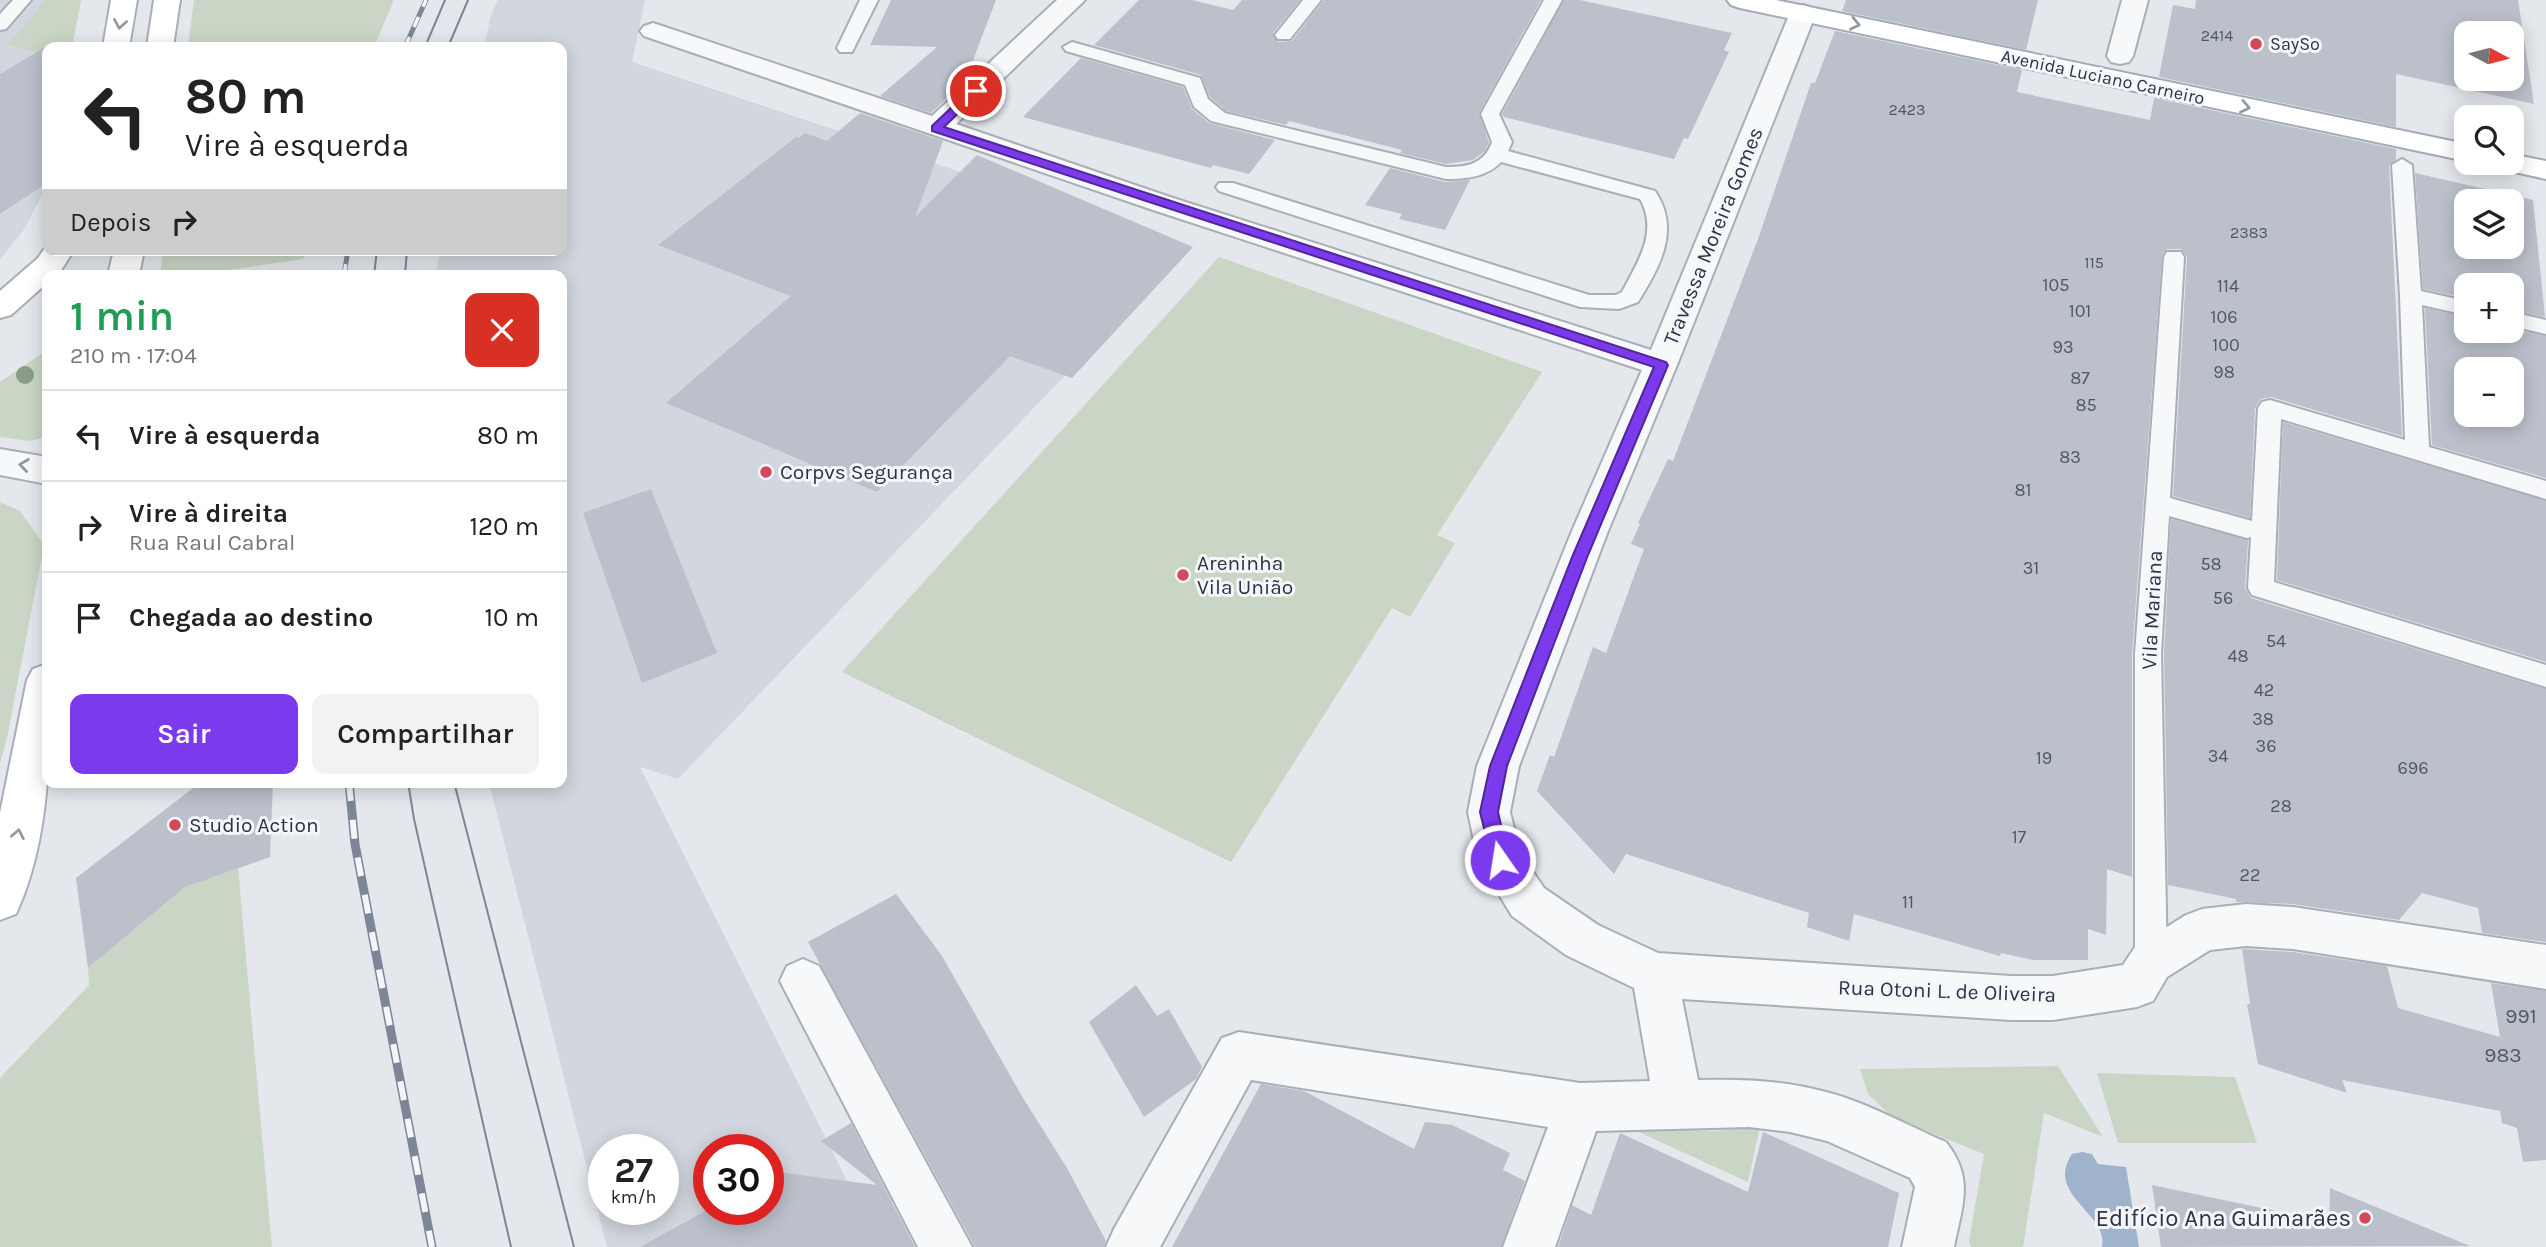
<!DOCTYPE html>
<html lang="pt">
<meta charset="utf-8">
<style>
:root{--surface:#fff;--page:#f2f2f2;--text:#222;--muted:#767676;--line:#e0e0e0;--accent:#7c3aed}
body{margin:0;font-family:Karla,sans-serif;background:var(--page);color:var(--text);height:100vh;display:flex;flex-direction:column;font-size:26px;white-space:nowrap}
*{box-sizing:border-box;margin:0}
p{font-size:23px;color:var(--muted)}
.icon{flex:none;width:38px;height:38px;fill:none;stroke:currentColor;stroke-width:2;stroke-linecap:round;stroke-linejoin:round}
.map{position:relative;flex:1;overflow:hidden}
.sheet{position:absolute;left:42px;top:270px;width:525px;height:518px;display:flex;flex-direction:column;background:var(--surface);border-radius:14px;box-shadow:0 4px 18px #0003}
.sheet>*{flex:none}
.top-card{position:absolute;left:42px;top:42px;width:525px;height:214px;border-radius:14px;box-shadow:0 4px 18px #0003;background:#fff;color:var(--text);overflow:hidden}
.needle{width:46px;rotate:97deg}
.buttons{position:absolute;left:2454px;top:21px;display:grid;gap:14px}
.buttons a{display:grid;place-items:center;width:70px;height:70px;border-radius:14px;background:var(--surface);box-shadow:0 4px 18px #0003;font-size:35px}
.speed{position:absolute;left:588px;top:1134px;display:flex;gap:14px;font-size:35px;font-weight:700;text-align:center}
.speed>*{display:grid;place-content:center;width:91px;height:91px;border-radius:50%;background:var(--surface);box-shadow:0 4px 18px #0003;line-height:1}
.speed small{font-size:18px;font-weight:400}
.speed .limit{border:10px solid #d22;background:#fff;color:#111}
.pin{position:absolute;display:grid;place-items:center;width:60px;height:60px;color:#fff;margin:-30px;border:4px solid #fff;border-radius:50%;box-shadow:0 2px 7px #0007}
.me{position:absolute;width:77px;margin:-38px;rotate:347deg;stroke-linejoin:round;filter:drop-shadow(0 0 5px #0008)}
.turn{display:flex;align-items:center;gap:24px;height:147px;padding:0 28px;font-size:32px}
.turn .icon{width:91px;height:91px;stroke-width:2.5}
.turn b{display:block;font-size:49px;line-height:60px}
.then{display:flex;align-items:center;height:66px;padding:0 28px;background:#0003;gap:14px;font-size:26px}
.round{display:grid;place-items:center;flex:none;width:74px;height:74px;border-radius:14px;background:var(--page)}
.head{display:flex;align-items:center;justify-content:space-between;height:119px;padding:0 28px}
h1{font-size:42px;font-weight:600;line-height:52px;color:#1e9e55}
.primary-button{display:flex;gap:14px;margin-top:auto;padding:14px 28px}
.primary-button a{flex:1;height:80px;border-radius:14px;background:var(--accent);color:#fff;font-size:28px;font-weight:600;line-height:80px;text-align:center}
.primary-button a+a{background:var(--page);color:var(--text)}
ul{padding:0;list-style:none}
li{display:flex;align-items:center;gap:21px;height:91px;padding:0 28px;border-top:2px solid var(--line)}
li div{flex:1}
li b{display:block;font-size:26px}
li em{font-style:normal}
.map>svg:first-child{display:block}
</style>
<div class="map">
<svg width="2546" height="1247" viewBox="0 0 2546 1247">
<rect width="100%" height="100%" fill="#e4e7ec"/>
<g fill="#d2d6de" fill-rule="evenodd">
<path d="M0,0H81L72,47H47V180L44,191L23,231L0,259Z"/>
<path d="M498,0H645L632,62L1187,248L678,779L640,767L880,1247H607L489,782H562V275H436L440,250H562V47H484L491,15ZM604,1150H663V1209H604ZM709,1150H768V1209H709Z"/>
</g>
<g fill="#c9d6c5">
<path d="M45,0H81L72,47H47V55L5,44L18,34Z"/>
<path d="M194,0H394L374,47H188Z"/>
<path d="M163,250H306L303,259L196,275H160Z"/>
<path d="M1219,257L1542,372L1437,535L1455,543L1410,617L1392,608L1231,862L842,672Z"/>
<path d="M47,350V437L30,441L0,437V382Z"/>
<path d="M0,502L20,511L44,545L6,743L0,762Z"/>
<path d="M238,868L272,1247H0V1078L89,985L88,968L185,887Z"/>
<path d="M2058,1066L2103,1137L2044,1113L2023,1247H1971L1969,1241L1984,1154L1892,1117L1868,1094L1860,1069Z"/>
<path d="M2097,1073L2235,1077L2257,1143H2118Z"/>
<path d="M1761,1122L1748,1182L1630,1128L1718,1131Z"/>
</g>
<path fill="#9fb4cc" d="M2082,1152L2092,1154L2098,1164L2126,1167L2139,1247H2102C2110,1214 2044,1195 2072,1154Z"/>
<g fill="#bbc0ca" fill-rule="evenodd">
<path d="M891,0H996L965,81L931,113L880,96L937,47L870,45Z"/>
<path d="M1139,0H1192L1233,10L1242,0H1300L1273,33L1278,42L1292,41L1324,0H1541L1479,113L1489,142L1485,151L1473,160L1446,164L1400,153L1402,150L1289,121L1286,125L1226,111L1210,97L1201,75L1094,45Z"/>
<path d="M1564,0H1580L1732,33L1724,50L1729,52L1688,139L1684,138L1674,159L1504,117L1502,114Z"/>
<path d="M1846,0H2038L2026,50L1842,11Z"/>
<path d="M2196,0H2518L2534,104L2396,74V127L2159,77L2173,5L2195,9ZM2466,33H2511V79H2466Z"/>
<path d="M1835,31L2022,70L2017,92L2150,120L2154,98L2396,149V160L2389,165L2402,436L2271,397L2261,399L2255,408L2250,518L2173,496L2187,257L2181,249H2167L2162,256L2132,654V877L2107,869L2106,935L2088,929V960H2033L2001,953L2000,956L1854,914L1849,941L1807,927L1809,913L1626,854L1614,874L1537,791L1550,755L1554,757L1593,647L1606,653L1644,549L1631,544L1640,524L1638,523L1668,459L1673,461L1758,239L1811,83H1815Z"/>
<path d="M47,46V183L0,214V74Z"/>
<path d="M1081,58L1183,87L1192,109L1209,123L1275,140L1249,174L1213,165L1211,168L1023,117Z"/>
<path d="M860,113L943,141L915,217L977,155L1193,247L1072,378L1010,356L877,492L666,403L791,296L658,245L796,137L799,138L805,133L827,141Z"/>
<path d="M1390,168L1445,182L1470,180L1445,230L1399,219L1402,214L1365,205Z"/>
<path d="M2415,173L2533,200L2545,317L2511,310V285H2466V298L2423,289ZM2466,201H2511V247H2466Z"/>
<path d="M2425,308L2466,317V331L2511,329L2546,336V478L2432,445ZM2466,369H2511V415H2466Z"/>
<path d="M2283,422L2546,501V662L2277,580Z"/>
<path d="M651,489L717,653L642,683L583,513Z"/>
<path d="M2171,519L2248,540L2245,588L2251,598L2546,689V942L2482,933L2478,908L2422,893L2399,920L2293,904L2236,902V899L2168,885L2164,654Z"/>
<path d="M201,782H273L270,857L185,887L88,968L76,878Z"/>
<path d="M896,894L942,956L1023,1098L1067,1168L1106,1241L1104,1247H975L808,942Z"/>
<path d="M2242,949L2293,952L2387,966L2398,1008L2500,1037L2491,983L2546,991V1160L2523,1162L2517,1128L2502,1123L2500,1111L2342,1080L2347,1093L2258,1064L2247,1004H2250Z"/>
<path d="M1136,985L1157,1016L1169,1009L1202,1067L1196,1079L1144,1117L1089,1022Z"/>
<path d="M1261,1084L1304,1091L1414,1149L1425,1122L1452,1125L1510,1153L1503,1170L1525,1181L1501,1247H1172Z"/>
<path d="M851,1123L915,1247H640L709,1209H768V1177L777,1172L877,1185L821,1141Z"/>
<path d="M1763,1132L1899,1193L1888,1247H1558L1572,1205L1591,1215L1620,1133L1748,1192Z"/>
<path d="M2152,1185L2329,1222L2330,1188L2470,1246L2161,1247Z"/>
</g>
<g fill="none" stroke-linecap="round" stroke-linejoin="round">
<g stroke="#a9aeb7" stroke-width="4">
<g id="lane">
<path d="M13,0H31L6,29L0,30V14Z"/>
<path d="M860,0H878L852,52H840L837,48Z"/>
<path d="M1303,0H1321L1290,39H1278L1275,35Z"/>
<path d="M1544,0H1562L1499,114L1512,142L1508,151L1655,191C1681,229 1660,267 1638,302L1619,309L1580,307L1219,191L1216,187L1219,183H1233L1589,295H1616L1622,292C1637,263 1659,232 1640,199L1501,162C1487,177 1466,179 1446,179L1211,121L1194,107L1185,85L1066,51L1063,47L1072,42L1200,78L1208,99L1225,113L1446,167C1468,167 1484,164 1492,142L1481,114Z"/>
<path d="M2402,159L2412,165L2421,291L2466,301V315L2422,305L2429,447L2546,481V499L2281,419L2274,582L2546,665V687L2252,595L2248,588L2251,537L2247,538L2169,516L2161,654L2167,962L2162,972L2151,977L2140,972L2135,962V654L2164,257L2167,252H2181L2184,257L2170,498L2252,521L2258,408L2262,402L2270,400L2405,440L2400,295L2392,165Z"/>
<path d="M2511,312L2546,320V334L2511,326Z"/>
</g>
</g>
<g stroke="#a9aeb7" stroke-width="4">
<g id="street">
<path d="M1057,0H1085L956,124L1173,198L1651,350L1790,13L1794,8L1803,5L1812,8L1816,13L1677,365L1608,531L1519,766L1510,812L1520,853L1544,888L1598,925L1658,953L2011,976H2053L2123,965L2135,947L2186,915L2202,909L2246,904L2293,907L2546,945V989L2293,949L2246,946L2210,950L2167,977L2153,1001L2137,1007L2053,1020H2011L1682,999L1698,1080C1742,1079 1783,1080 1826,1092C1866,1102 1908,1126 1946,1142C1975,1179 1962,1205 1954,1247H1902L1915,1187L1910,1178L1827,1141L1790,1132L1749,1127L1596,1131L1555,1247H1503L1548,1127L1251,1080L1160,1247H1106L1114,1229L1222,1038L1239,1032L1580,1083L1650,1081L1634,988L1566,955L1512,916L1478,860L1468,812L1477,766L1572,531L1642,370L1153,210L644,36L640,31L644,26L653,23L932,116Z"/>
<path d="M2122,0H2148L2133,56L2129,62L2120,64L2111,62L2107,56Z"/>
<path d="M0,449L47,457V484L0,475Z"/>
<path d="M803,959L819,966L972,1247H918L780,981L787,966Z"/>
</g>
</g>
<g stroke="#a9aeb7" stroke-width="4">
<g id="secondary">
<path d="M111,0H137L129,47H103Z"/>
<path d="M154,0H180L173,47H147Z"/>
<path d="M47,245V250H74L60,272L47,275V283L11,315L0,318V291L38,258Z"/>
<path d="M114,250H144L139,275H108Z"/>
<path d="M47,664C51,747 51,837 16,914L0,920V813L27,680L33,669Z"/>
</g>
</g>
<g stroke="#a3abb8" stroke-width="4">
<g id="primary">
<path d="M1727,0H1776L2466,144V161L1740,8L1731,5Z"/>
<path d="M2511,154L2546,161V179L2501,169L2497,163H2511Z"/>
</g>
</g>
<use href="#lane" fill="#f7f8fa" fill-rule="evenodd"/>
<use href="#street" fill="#f7f8fa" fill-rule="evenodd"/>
<use href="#secondary" fill="#fff" fill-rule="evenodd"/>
<use href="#primary" fill="#fff" fill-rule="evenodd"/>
<g stroke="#7d8696" stroke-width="2">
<path d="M425,47L445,0"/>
<path d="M448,47L468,0"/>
<path d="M374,275L377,250"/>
<path d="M405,275L407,250"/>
<path d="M408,782L414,819L511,1247"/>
<path d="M454,782L574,1247"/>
</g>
<g stroke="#7d8696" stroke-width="5">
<g id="rail-far1">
<path d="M405,47L426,0"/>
<path d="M344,275L348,250"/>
</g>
</g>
<g stroke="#7d8696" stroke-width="9">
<path id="rail" d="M349,782L355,844L432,1247"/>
</g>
<use href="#rail-far1" stroke="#f4f6f9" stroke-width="3.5" stroke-dasharray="11" stroke-linecap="butt"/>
<use href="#rail" stroke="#f4f6f9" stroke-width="6" stroke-dasharray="19" stroke-linecap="butt"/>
</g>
<circle fill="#899d89" cx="25" cy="375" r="9"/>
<defs><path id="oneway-chevron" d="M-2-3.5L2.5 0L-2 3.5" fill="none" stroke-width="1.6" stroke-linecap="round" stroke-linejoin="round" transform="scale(1.75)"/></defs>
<g stroke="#959aa2">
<use href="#oneway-chevron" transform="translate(120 24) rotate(99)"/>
<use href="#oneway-chevron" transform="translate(1855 24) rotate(12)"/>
<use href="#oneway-chevron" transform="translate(2245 107) rotate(12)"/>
<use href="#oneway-chevron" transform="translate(18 834) rotate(-79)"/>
</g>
<use stroke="#9196a0" href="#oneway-chevron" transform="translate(24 465) rotate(-172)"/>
<path fill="#7c3aed" stroke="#51269a" stroke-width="2" d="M972,88L981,91L944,127L1666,362L1668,365L1588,555L1507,766L1498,812L1509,860L1506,865L1500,868L1493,865L1480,812L1490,766L1573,555L1654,367L932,131V126Z"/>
<g fill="#d1495b" stroke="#f4f6f9" stroke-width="2.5">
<circle cx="2256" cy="44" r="7"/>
<circle cx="766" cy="472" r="7"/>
<circle cx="1183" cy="575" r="7"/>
<circle cx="175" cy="825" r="7"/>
<circle cx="2365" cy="1218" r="7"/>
</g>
<g text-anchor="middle" stroke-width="6" stroke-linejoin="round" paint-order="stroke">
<g font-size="16" fill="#4f5766">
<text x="2217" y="41">2414</text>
<text x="1907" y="115">2423</text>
<text x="2249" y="238">2383</text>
<text x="2094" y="268">115</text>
</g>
<g font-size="18" fill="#2b3445" stroke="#f4f6f9" text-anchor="start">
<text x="2270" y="50">SaySo</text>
</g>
<g font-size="18" fill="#2b3445" stroke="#f4f6f9">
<text transform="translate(2103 77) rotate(12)" y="6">Avenida Luciano Carneiro</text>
</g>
<g font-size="18" fill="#4f5766">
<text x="2056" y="291">105</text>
<text x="2228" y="292">114</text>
<text x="2080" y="317">101</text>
<text x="2224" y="323">106</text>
<text x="2226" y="351">100</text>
<text x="2063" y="353">93</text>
<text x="2224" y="378">98</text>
<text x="2080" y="384">87</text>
<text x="2086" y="411">85</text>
<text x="2070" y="463">83</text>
<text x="2023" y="496">81</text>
<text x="2211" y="570">58</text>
<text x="2031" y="574">31</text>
<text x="2223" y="604">56</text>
<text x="2276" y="647">54</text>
<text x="2238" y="662">48</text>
<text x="2264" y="696">42</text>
<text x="2263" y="725">38</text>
<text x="2266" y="752">36</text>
<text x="2218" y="762">34</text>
<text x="2044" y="764">19</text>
<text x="2413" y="774">696</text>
<text x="2281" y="812">28</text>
<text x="2019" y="843">17</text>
<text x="2250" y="881">22</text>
<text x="1908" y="908">11</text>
</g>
<g font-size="21" fill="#2b3445" stroke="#f4f6f9">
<text transform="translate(1713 236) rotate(-68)" y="7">Travessa Moreira Gomes</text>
<text transform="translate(2152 610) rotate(-87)" y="7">Vila Mariana</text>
<text transform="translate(1947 991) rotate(2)" y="7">Rua Otoni L. de Oliveira</text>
</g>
<g font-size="21" fill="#2b3445" stroke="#f4f6f9" text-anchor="start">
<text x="780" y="479">Corpvs Segurança</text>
<text x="1197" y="570">Areninha<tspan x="1197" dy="24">Vila União</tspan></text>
<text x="189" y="832">Studio Action</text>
</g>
<g font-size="21" fill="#4f5766">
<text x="2521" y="1023">991</text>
<text x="2503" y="1062">983</text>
</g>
<g font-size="24" fill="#2b3445" stroke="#f4f6f9" text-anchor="end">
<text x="2351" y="1226">Edifício Ana Guimarães</text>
</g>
</g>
</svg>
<div class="buttons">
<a><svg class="needle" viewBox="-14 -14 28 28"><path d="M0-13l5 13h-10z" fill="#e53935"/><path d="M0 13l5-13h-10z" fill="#767676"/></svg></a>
<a><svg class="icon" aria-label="search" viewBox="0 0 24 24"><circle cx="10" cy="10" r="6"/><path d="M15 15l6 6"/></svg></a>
<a><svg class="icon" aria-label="layers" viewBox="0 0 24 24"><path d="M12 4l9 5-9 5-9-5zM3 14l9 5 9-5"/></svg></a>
<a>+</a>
<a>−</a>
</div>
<div class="speed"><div>27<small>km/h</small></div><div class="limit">30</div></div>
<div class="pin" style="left:976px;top:91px;background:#d93025"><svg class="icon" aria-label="arrive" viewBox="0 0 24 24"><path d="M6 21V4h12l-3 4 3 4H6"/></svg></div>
<svg class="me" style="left:1500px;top:860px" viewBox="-20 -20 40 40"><circle r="17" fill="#7c3aed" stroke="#fff" stroke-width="3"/><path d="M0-11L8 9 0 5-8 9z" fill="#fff"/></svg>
<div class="top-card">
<div class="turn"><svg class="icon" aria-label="left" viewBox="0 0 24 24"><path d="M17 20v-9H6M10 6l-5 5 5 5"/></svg><div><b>80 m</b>Vire à esquerda</div></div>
<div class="then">Depois<svg class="icon" aria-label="right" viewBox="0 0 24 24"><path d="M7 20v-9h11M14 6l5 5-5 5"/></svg></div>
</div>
<section class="sheet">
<div class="head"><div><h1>1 min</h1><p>210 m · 17:04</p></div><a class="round" style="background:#d93025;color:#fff"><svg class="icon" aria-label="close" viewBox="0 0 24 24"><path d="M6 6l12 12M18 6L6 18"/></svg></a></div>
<ul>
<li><svg class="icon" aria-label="left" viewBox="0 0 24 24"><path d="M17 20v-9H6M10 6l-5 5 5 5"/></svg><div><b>Vire à esquerda</b></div><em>80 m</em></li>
<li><svg class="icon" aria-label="right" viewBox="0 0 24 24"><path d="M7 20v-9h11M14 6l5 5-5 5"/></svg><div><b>Vire à direita</b><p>Rua Raul Cabral</p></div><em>120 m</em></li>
<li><svg class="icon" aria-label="arrive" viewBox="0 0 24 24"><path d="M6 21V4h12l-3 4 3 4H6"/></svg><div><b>Chegada ao destino</b></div><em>10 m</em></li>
</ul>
<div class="primary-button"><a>Sair</a><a>Compartilhar</a></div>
</section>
</div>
